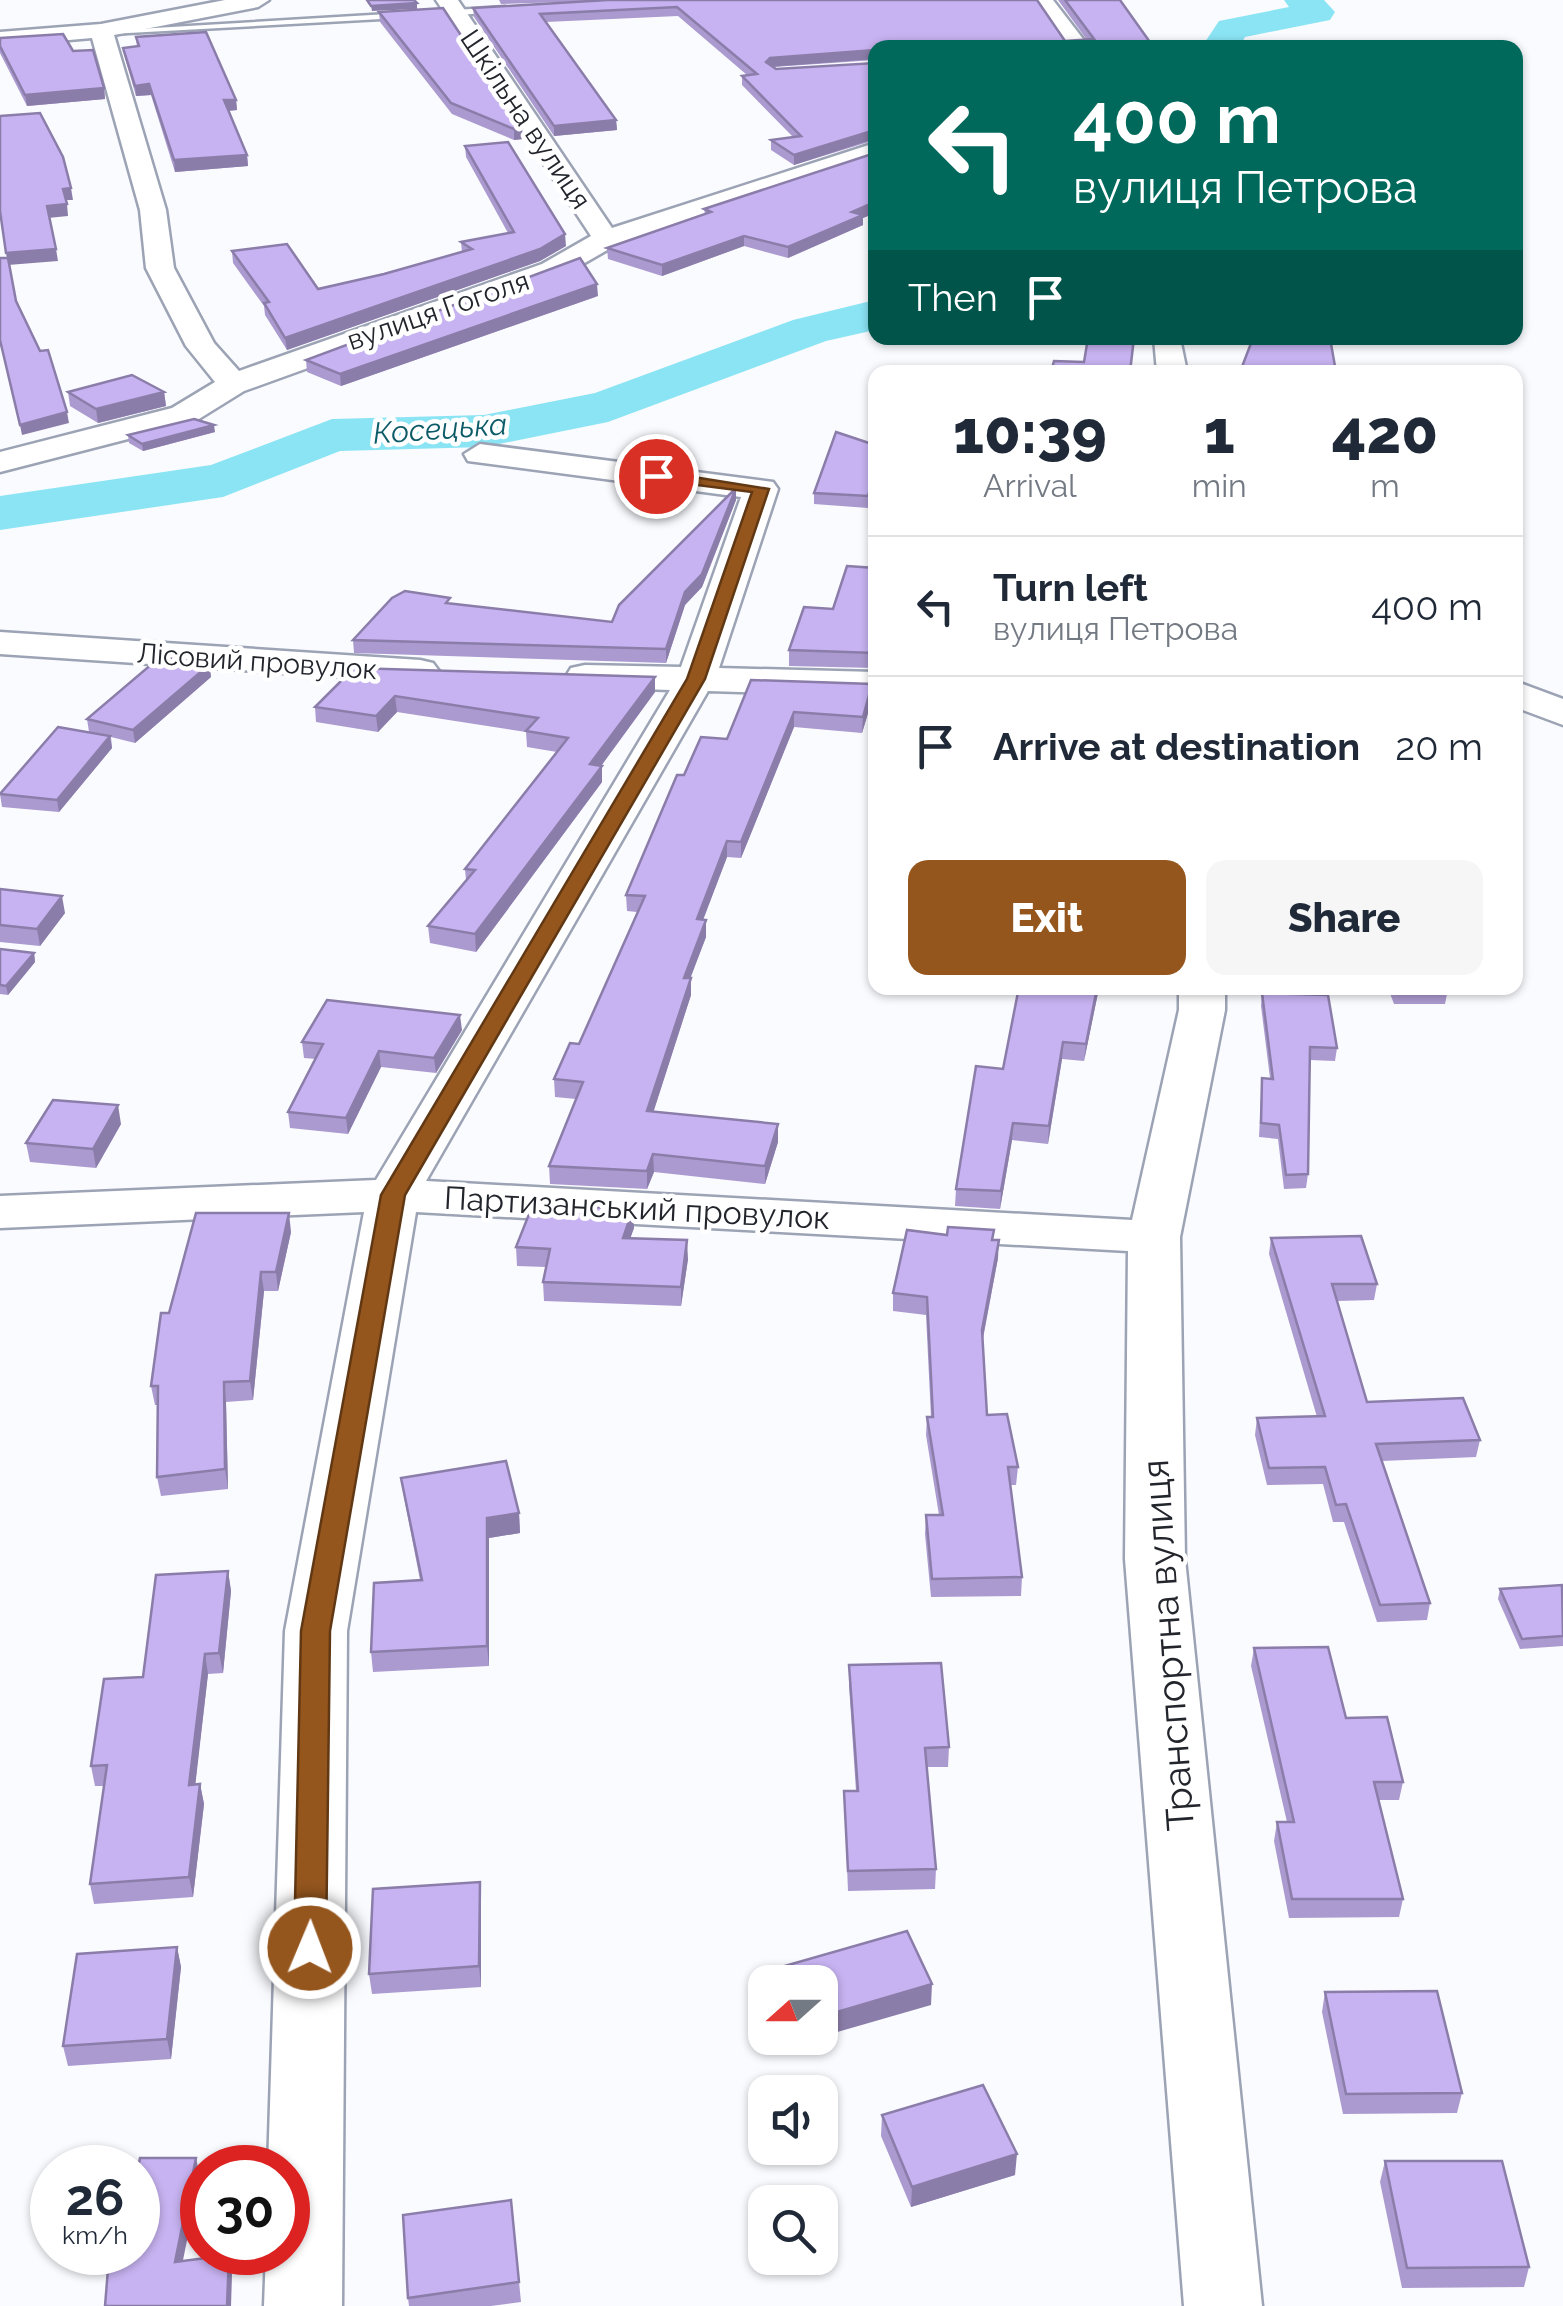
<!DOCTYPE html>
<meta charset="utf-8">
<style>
:root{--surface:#fff;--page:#f6f6f7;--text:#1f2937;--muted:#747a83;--line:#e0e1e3;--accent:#95561e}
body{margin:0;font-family:Raleway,sans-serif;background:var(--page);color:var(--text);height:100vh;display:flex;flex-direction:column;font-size:38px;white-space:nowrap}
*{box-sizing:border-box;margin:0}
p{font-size:32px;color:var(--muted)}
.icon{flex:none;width:55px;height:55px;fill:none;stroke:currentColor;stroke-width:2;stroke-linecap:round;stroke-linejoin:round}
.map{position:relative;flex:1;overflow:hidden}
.drawer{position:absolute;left:868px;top:365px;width:655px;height:630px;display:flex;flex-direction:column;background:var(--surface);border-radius:20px;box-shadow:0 2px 8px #0004}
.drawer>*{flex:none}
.banner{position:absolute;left:868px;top:40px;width:655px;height:305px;border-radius:20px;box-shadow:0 2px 8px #0004;background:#00695c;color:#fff;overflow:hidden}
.needle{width:65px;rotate:249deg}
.controls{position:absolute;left:748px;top:1965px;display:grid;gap:20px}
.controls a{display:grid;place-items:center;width:90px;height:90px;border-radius:20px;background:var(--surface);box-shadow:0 2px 8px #0004;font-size:50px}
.speed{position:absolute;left:30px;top:2145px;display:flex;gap:20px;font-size:50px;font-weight:700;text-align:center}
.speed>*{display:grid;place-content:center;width:130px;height:130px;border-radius:50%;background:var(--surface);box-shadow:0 2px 8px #0004;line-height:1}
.speed small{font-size:25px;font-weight:400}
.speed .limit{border:15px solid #d22;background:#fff;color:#111}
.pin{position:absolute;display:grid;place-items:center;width:85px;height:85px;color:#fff;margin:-42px;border:5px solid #fff;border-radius:50%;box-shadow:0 2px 10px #0007}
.me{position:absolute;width:110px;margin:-55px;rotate:1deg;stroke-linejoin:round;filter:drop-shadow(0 0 8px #0008)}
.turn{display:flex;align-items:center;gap:35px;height:210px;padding:0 40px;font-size:45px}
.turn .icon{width:130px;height:130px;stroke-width:2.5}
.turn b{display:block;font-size:70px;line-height:85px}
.then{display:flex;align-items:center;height:95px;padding:0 40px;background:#0003;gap:20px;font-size:38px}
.eta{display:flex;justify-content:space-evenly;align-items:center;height:170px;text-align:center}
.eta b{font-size:60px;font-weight:800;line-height:70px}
.primary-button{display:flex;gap:20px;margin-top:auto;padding:20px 40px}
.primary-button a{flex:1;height:115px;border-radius:20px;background:var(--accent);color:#fff;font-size:40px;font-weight:800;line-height:115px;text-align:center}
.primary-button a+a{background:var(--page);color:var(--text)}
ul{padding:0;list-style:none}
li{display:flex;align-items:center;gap:30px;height:140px;padding:0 40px;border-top:2px solid var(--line)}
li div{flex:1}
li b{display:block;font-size:38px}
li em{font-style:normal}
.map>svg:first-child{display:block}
</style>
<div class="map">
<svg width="1563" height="2306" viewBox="0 0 1563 2306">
<rect width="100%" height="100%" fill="#fafbff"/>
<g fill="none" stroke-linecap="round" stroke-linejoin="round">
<g fill="#8be4f4" fill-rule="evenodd">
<path d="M1284,0H1324L1335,12L1330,20L1245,37L1239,48H1201L1219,21L1289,7Z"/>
<path d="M875,300V330L826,341L608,422L484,447L340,451L223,497L0,530V496L211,465L332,419L484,415L595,393L793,320Z"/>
</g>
<g stroke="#9ca3b4" stroke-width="5">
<path id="lane" d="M505,7L509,12L110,34L104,31Z"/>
</g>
<g stroke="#9ca3b4" stroke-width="5">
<g id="street">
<path d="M225,0H269L258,7L114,35L166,210L174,268L214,343L239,371L542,264L591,236L436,0H458L612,228L875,143V159L616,245L562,276L244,391L194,422L0,472V452L172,408L215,382L186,346L146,268L140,210L92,38L0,46V32L101,24Z"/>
<path d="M1031,0H1053L1090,48H1067Z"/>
<path d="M1154,338H1185L1181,343L1187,372H1157Z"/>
<path d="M480,444L773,482L778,489L719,668L875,672V696L708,691L426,1181L1132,1220L1179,1010V988H1225V1010L1180,1237L1185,1559L1262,2306H1184L1125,1559L1128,1251L416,1212L347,1631L342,2306H264L266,2252H288V2168H268L285,1631L364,1212L0,1228V1196L376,1180L670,690L585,687L571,684L566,676L571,668L585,665L681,667L741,497L468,461L464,454Z"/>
<path d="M0,632L420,660L433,663L439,671L433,679L420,682L0,654Z"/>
<path d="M1515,681L1563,699V725L1515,707Z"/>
</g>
</g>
<use href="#lane" fill="#fff" fill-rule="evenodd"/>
<use href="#street" fill="#fff" fill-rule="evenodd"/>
</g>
<g fill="#ab9acf">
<path d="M499,0H1037L1065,41L1087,40L1058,0H1120L1152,45V48H875V60L773,67L776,69L875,63V140L794,165L771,150V140L793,137L742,85V76L747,75L678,16L546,22L616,120L617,130L554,136L474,17L473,8L597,1L501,4Z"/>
<path d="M379,12L522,128L523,139L514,140L452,114L380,22Z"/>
<path d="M136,37L236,100L237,110L228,111L247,155L248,166L175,172L151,95L136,96L125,58L123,48L137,47Z"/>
<path d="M0,38L104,88L105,99L27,106L0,53Z"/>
<path d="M465,146L566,246L540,261L287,350L265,315L264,306L233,263L232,251L318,289L384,274L462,252L461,242L508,233L466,157Z"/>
<path d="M875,153V213L863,218V225L788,258L744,246L662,276L608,259L607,248L705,214L704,209Z"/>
<path d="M598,296L341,386L307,372L306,360Z"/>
<path d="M68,392H164L166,406L98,423L70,406Z"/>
<path d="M215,432L143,451L129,443L128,435Z"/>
<path d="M875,445L868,508L814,504V493Z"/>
<path d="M736,488V500L702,587L685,605L666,663L354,653L353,640L450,603L612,622Z"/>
<path d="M875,568V668L789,666V650Z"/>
<path d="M354,668L655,692L601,766L602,782L476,952L430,943L428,926L466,880L465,869L557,752L527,747L526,732L397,712L378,732L316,722L315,707Z"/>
<path d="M211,677L135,743L111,737L112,748L59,812L2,807L0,794L89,732L87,719Z"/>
<path d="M751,680L872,684V700L862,733L794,727L741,858L727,857L703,919L706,920V937L690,978L691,995L653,1112L778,1142L765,1184L654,1172L647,1189L550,1184L549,1166L576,1099L555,1097L554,1079L579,1044L637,912L627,911L626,895L684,775L727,739Z"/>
<path d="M0,889L65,913L40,946L0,942Z"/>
<path d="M0,949L34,953L35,962L8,995L0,994Z"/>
<path d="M1031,988H1099L1084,1061L1062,1059L1048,1144L1012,1140L1000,1209L955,1206L956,1189L1003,1069Z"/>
<path d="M1388,988H1447L1448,989L1445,1004H1394Z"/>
<path d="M1262,993L1337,1048L1335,1061L1310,1060L1308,1174L1306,1188L1284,1189L1278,1139L1259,1137L1262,1078H1270L1261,1006Z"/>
<path d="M462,1030L436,1073L381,1067L348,1134L290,1128L288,1112L316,1059L304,1058L302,1042Z"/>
<path d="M121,1124L96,1168L30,1162L26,1143Z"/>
<path d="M634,1228L630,1238L688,1259L681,1306L544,1301L543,1282L546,1267L517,1266L516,1247Z"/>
<path d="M291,1232L278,1291H264L253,1400L226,1402L228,1489L161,1496L157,1477L158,1405H155L151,1386L169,1313Z"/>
<path d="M1271,1238L1377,1284L1374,1300L1337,1301L1367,1402L1480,1440L1476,1457L1382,1461L1430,1603L1427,1620L1377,1622L1344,1522H1333L1323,1484L1267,1485L1255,1435L1257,1418L1317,1417L1269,1254Z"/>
<path d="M993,1240L998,1258L983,1339L987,1415L1018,1467L1016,1485H1010L1022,1577L1021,1596L931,1597L925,1534L926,1515H939L926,1435L927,1417H931L926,1315L893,1311V1293Z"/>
<path d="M401,1478L519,1513L520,1533L489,1538V1666L373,1672L371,1652L420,1580L404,1497Z"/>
<path d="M228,1571L231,1591L223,1673L208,1674L195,1784H200L204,1804L193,1897L94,1904L90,1884L104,1786H95L91,1766L143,1677Z"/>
<path d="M1563,1586V1646L1520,1649L1498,1599L1500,1589Z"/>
<path d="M1254,1648L1346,1718L1403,1782L1399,1800H1379L1403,1899L1399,1917L1289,1918L1274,1841L1277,1822H1287L1251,1666Z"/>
<path d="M849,1665L949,1747L948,1767H926L936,1869L935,1889L848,1891L844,1791H856L849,1685Z"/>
<path d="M480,1882L481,1902V1987L372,1994L369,1974Z"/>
<path d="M177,1947L181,1967L171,2059L68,2066L63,2046Z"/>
<path d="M781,1967L931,2005L820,1982H781Z"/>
<path d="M1325,1992L1462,2093L1457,2113L1343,2114L1322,2012Z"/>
<path d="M882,2115L1015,2175L911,2207L881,2136Z"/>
<path d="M1385,2161L1529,2267L1524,2287L1402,2288L1380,2182Z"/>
<path d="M511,2200L521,2302L491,2306H409L408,2298Z"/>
</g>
<g fill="#8b7da9">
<path d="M417,3V9L372,11L371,6Z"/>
<path d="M875,50V59L770,67L766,62L770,58Z"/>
<path d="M149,84L151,95L136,96L135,86Z"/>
<path d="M104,88L105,99L27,106L25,95Z"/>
<path d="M224,100H236L237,110L225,111Z"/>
<path d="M616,120L617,130L554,136V126Z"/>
<path d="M522,128L523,139L514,140V129Z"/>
<path d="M874,130V139L794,165V155Z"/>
<path d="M247,155L248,166L175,172L174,160Z"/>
<path d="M71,188L73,200H65L63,189Z"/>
<path d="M875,202V213L863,218V225L788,258V247L852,212Z"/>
<path d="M67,204L68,216L48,218L47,206Z"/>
<path d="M565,234L566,246L540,261L287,350L285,338Z"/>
<path d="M744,236V246L662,276V265Z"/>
<path d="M56,249L58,261L8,265L6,253Z"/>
<path d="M597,284L598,296L341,386L340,374Z"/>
<path d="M164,392L166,406L98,423L96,409Z"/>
<path d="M67,412L69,423L22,435L20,425Z"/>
<path d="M214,425L215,432L143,451L142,444Z"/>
<path d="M875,473V484L868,508V496Z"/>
<path d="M736,488V500L702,587L685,605L666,663V649L685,592Z"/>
<path d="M210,664L211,677L135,743L133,730Z"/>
<path d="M655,677V692L590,781V764Z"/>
<path d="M872,684V700L862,733L863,717Z"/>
<path d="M395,696L397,712L378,732L376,716Z"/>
<path d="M794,712V727L741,858V842Z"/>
<path d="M110,736L112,748L59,812L57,800Z"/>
<path d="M602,766V782L476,952L475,934Z"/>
<path d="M727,841V857L697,936V919Z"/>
<path d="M62,896L65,913L40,946L37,929Z"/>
<path d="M706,920V937L684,995V978Z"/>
<path d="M34,953L35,962L8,995L6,986Z"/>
<path d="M691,978V995L648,1129L647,1111Z"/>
<path d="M1097,988H1099L1084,1061L1086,1044Z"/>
<path d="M460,1015L462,1030L436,1073L434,1058Z"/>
<path d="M1063,1042L1062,1059L1048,1144L1049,1126Z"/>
<path d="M379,1051L381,1067L348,1134L346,1118Z"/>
<path d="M118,1105L121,1124L96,1168L93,1149Z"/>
<path d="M1013,1123L1012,1140L1000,1209L1001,1191Z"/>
<path d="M778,1124V1142L765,1184V1166Z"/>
<path d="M653,1154L654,1172L647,1189V1171Z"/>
<path d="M633,1209L634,1228L624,1256L623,1238Z"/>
<path d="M289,1213L291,1232L278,1291L276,1272Z"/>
<path d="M687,1240L688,1259L681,1306V1287Z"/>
<path d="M999,1240L998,1258L981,1347L982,1330Z"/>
<path d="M261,1272L264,1291L253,1400L250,1381Z"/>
<path d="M224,1382L226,1402L228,1489L225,1469Z"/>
<path d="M519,1513L520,1533L489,1538V1666L487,1646V1518Z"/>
<path d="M228,1571L231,1591L223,1673L219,1653Z"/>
<path d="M205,1654L208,1674L193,1805L189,1785Z"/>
<path d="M200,1784L204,1804L193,1897L189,1877Z"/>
<path d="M480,1882L481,1902V1987L479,1966Z"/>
<path d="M177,1947L181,1967L171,2059L167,2039Z"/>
<path d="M932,1984L931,2005L820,2037V2017Z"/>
<path d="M1017,2154L1015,2175L911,2207L912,2187Z"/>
<path d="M196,2158L200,2176L179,2280L175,2262Z"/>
<path d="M229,2255L232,2274L231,2306H227Z"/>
</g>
<g fill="#c7b3f1" stroke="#8b7da9" stroke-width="2.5">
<path d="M367,0H414L417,3L371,6Z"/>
<path d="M608,0H1037L1065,41L1094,39L1065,0H1120L1152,45L1150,48H875V50L770,58L766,62L776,69L875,63V130L794,155L771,140L801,136L742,76L757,74L677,7L540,14L616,120L554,126L473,8Z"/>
<path d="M443,8L522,128L514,129L451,103L379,12Z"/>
<path d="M206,32L236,100H224L247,155L174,160L149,84L135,86L123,48L139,46L136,37Z"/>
<path d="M63,34L73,51L93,50L104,88L25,95L0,46V38Z"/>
<path d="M40,113L63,157L71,188L63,189L67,204L47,206L56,249L6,253L0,211V116Z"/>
<path d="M508,142L565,234L540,249L285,338L264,303L269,302L232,251L287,244L318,289L384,274L472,249L461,242L514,232L465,146Z"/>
<path d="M875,153V202L852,212L863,215L788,247L744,236L662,265L607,248L711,212L704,209Z"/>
<path d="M0,258H8L16,301L40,351L48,350L67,412L20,425L0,340Z"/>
<path d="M580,258L597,284L340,374L306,360Z"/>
<path d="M1088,338H1134L1130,372H1051L1054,361L1084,362Z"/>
<path d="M1253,338H1330L1336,372H1240Z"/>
<path d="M132,375L164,392L96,409L68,392Z"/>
<path d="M194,419L214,425L142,444L128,435Z"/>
<path d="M836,432L875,445V473L868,496L814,493Z"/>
<path d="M736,488L702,574L685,592L666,649L353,640L392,598L405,591L450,598L446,603L612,622L619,605Z"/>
<path d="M847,566L875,568V653L789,650L804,607L833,609Z"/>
<path d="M160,657L210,664L133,730L87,719Z"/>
<path d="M354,668L655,677L590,764L602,766L475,934L428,926L475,870L465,869L568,738L526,731L538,718L395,696L376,716L315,707Z"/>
<path d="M751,680L872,684L863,717L794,712L741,842L727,841L697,919L706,920L684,978H691L647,1111L778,1124L765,1166L653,1154L647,1171L549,1166L583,1082L554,1079L570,1043L579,1044L645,896L626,895L677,775H684L701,737L727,739Z"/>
<path d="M58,727L110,736L57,800L0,794Z"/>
<path d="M0,889L62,896L37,929L0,925Z"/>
<path d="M0,949L34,953L6,986L0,985Z"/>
<path d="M1031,988H1097L1086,1044L1063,1042L1049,1126L1013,1123L1001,1191L956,1189L976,1066L1003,1069L1018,992L1030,993Z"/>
<path d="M1396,988H1447L1448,989H1396Z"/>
<path d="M1262,993L1328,995L1337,1048L1310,1047L1308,1174L1286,1175L1279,1125L1261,1123L1262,1078L1273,1079Z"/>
<path d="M327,1000L460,1015L434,1058L379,1051L346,1118L288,1112L323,1044L302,1042Z"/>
<path d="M53,1100L118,1105L93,1149L26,1143Z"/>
<path d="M533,1204L633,1209L623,1238L687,1240L681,1287L543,1282L550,1249L516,1247Z"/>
<path d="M196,1213H289L276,1272H261L250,1381L224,1382L225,1469L157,1477L158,1386H151L161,1313H169Z"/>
<path d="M948,1227L994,1230L992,1240H999L982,1330L987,1415L1007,1414L1018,1467H1008L1022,1577L932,1579L926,1515H943L927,1417H933L927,1297L893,1293L907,1230L947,1235Z"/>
<path d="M1361,1236L1377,1284H1332L1367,1402L1463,1398L1480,1440L1376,1444L1430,1603L1380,1605L1346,1504L1336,1505L1325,1467L1269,1468L1257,1418L1325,1416L1271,1238Z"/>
<path d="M506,1461L519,1513L487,1518V1646L371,1652L374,1583L422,1580L401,1478Z"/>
<path d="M228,1571L219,1653L205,1654L189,1785L200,1784L189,1877L90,1884L107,1765L91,1766L104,1679L143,1677L156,1575Z"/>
<path d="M1562,1585L1563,1636L1522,1639L1500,1589Z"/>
<path d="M1328,1647L1346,1718L1387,1717L1403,1782H1374L1403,1899H1292L1277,1822H1294L1254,1648Z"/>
<path d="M941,1663L949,1747L925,1748L936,1869L848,1871L844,1791H858L849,1665Z"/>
<path d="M480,1882L479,1966L369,1974L373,1889Z"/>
<path d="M907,1931L932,1984L820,2017V1982H788L781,1967Z"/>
<path d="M177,1947L167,2039L63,2046L77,1954Z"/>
<path d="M1437,1991L1462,2093L1346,2094L1325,1992Z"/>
<path d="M983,2085L1017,2154L912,2187L882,2115Z"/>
<path d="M140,2158H196L175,2262L229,2255L227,2306H105L108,2269L115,2268L119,2252H138V2168Z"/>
<path d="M1385,2161H1502L1529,2267L1407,2268Z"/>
<path d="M511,2200L519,2282L408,2298L403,2215Z"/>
</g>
<path fill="#95561e" stroke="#613814" stroke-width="2.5" d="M656,471L769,489L705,679L405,1195L330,1631L326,1948L321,1958L310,1961L299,1958L294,1948L301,1631L381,1195L687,679L752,492L650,479V472Z"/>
<g text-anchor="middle" stroke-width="9" stroke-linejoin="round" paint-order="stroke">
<g font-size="28" fill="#22252b" stroke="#fff">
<text transform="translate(526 119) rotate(56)" y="10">Шкільна вулиця</text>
<text transform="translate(438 310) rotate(-19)" y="10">вулиця Гоголя</text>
<text transform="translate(257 661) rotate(4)" y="10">Лісовий провулок</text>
</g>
<g font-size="30" font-style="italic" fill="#0d5b67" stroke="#fff">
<text transform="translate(440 429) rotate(-4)" y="10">Косецька</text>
</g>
<g font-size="32" fill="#22252b" stroke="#fff">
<text transform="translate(637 1208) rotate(3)" y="11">Партизанський провулок</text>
</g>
<g font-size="38" fill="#22252b" stroke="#fff">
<text transform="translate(1168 1645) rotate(-94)" y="13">Транспортна вулиця</text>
</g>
</g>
</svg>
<div class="controls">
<a><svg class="needle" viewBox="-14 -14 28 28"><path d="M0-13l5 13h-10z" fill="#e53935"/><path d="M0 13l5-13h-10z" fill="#747a83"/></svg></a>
<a><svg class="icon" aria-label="sound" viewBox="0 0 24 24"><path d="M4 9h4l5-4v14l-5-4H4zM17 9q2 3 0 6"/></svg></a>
<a><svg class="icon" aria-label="search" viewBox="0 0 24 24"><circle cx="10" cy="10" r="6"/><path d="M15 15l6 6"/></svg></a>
</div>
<div class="speed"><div>26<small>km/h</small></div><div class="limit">30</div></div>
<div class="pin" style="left:656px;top:476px;background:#d93025"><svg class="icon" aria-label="arrive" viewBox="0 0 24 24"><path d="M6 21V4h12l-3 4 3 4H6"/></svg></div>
<svg class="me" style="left:310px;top:1948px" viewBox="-20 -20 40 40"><circle r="17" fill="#95561e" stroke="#fff" stroke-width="3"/><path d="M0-11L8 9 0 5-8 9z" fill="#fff"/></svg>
<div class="banner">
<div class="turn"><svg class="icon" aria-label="left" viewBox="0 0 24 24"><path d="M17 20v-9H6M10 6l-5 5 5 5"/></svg><div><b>400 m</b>вулиця Петрова</div></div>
<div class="then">Then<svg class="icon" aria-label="arrive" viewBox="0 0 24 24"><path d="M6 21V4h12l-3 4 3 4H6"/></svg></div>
</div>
<section class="drawer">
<div class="eta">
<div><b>10:39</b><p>Arrival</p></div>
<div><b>1</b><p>min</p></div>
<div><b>420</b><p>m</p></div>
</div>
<ul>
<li><svg class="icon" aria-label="left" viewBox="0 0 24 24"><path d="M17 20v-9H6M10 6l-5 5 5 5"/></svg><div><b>Turn left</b><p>вулиця Петрова</p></div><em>400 m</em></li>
<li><svg class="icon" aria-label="arrive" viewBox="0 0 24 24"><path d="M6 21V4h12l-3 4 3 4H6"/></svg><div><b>Arrive at destination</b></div><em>20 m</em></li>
</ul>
<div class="primary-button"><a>Exit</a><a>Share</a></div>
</section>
</div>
